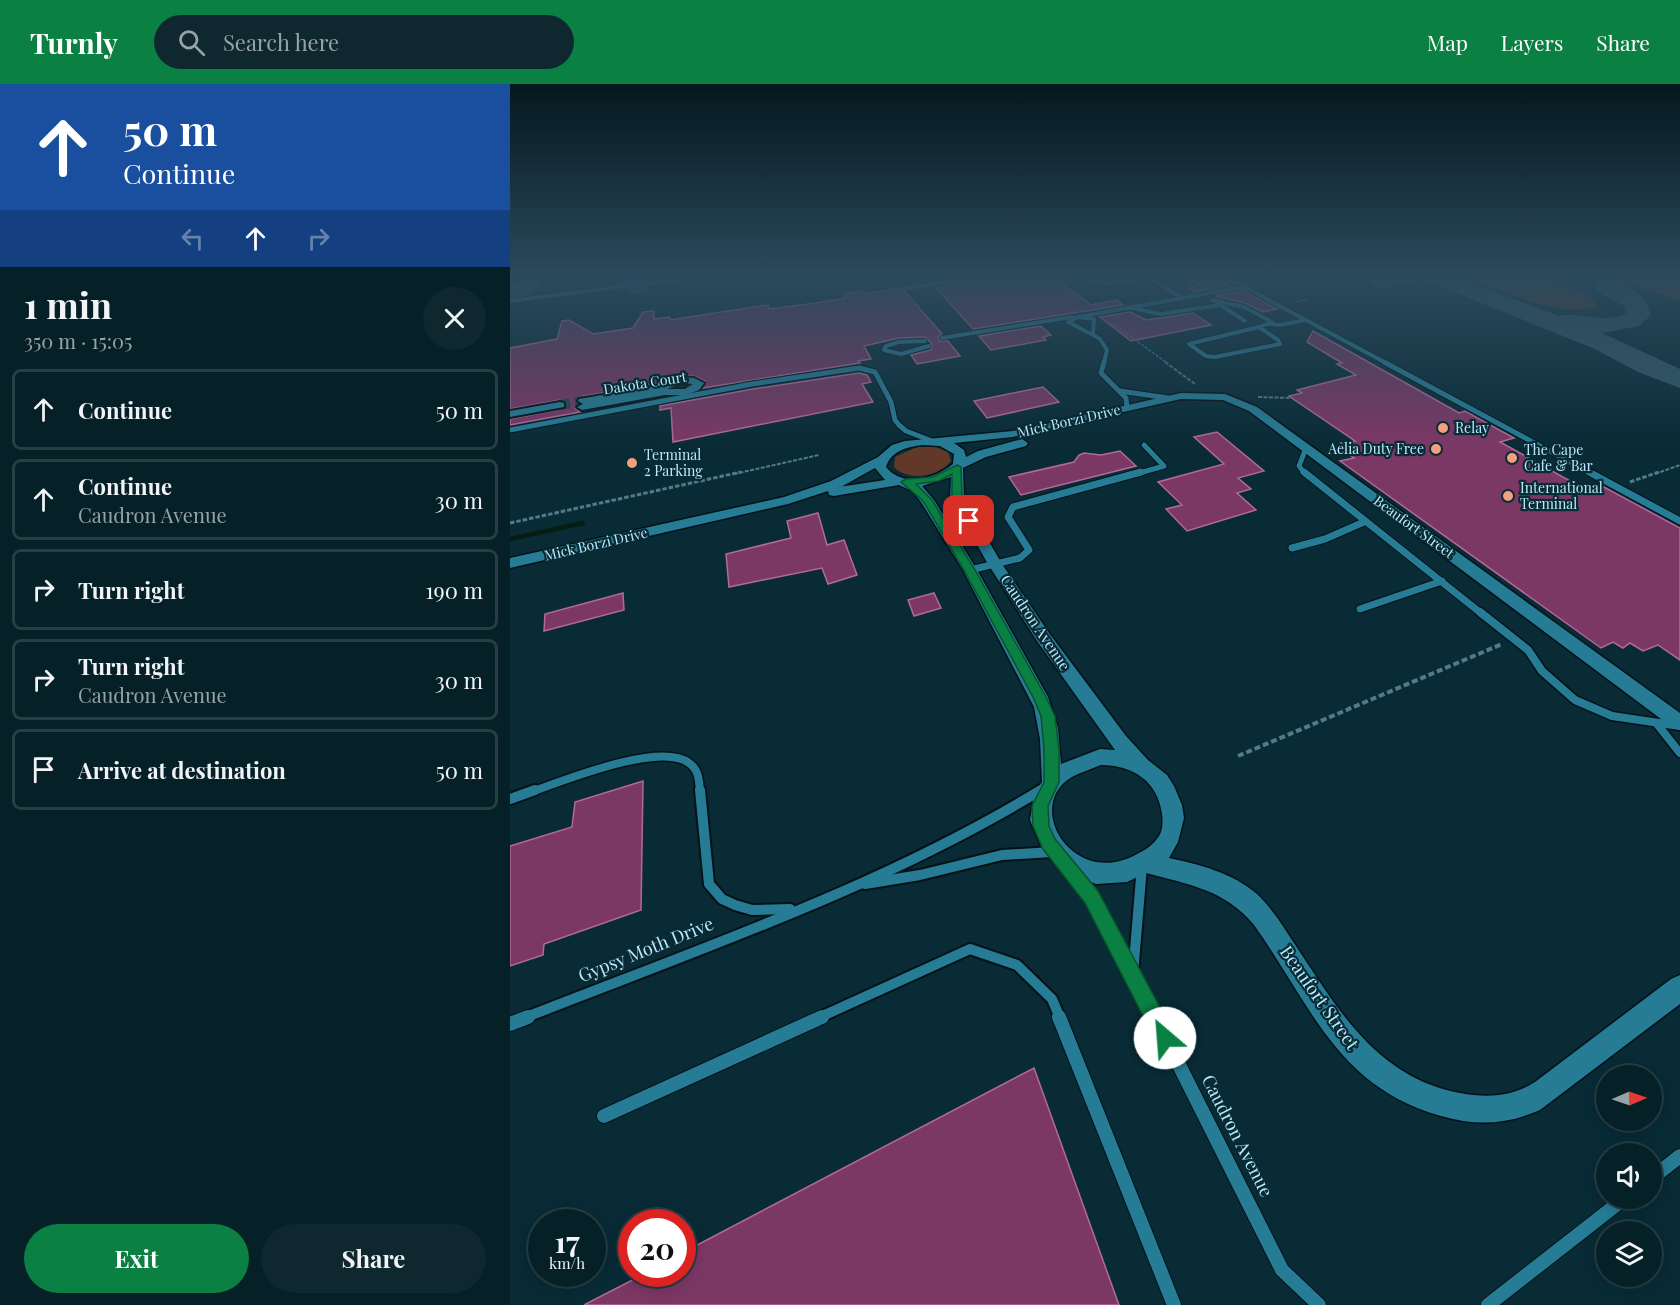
<!DOCTYPE html>
<meta charset="utf-8">
<style>
:root{--surface:#062028;--page:#0f2830;--text:#f1f3f6;--muted:#98a3a8;--line:#273e45;--accent:#0b8043}
body{margin:0;font-family:"Playfair Display",serif;background:var(--page);color:var(--text);height:100vh;display:flex;flex-direction:column;font-size:22px;white-space:nowrap}
*{box-sizing:border-box;margin:0}
p{font-size:20px;color:var(--muted)}
.icon{flex:none;width:33px;height:33px;fill:none;stroke:currentColor;stroke-width:2;stroke-linecap:round;stroke-linejoin:round}
.map{position:relative;flex:1;overflow:hidden}
.drawer{display:flex;flex-direction:column;background:var(--surface);width:510px}
.drawer>*{flex:none}
.top-card{background:#1a4fa0;color:#fff;overflow:hidden}
.needle{width:39px;rotate:88deg}
.buttons{position:absolute;left:1086px;top:981px;display:grid;gap:12px}
.buttons a{display:grid;place-items:center;width:66px;height:66px;border-radius:50%;background:var(--surface);box-shadow:0 3px 15px #0003,0 0 0 2px var(--line);font-size:30px}
.speed{position:absolute;left:18px;top:1125px;display:flex;gap:12px;font-size:30px;font-weight:700;text-align:center}
.speed>*{display:grid;place-content:center;width:78px;height:78px;border-radius:50%;background:var(--surface);box-shadow:0 3px 15px #0003,0 0 0 2px var(--line);line-height:1}
.speed small{font-size:15px;font-weight:400}
.speed .limit{border:9px solid #d22;background:#fff;color:#111}
.pin{position:absolute;display:grid;place-items:center;width:51px;height:51px;color:#fff;margin:-26px;border-radius:12px;box-shadow:0 3px 9px #0006}
.me{position:absolute;width:66px;margin:-33px;rotate:333deg;stroke-linejoin:round;filter:drop-shadow(0 0 4px #0008)}
.turn{display:flex;align-items:center;gap:21px;height:126px;padding:0 24px;font-size:27px}
.turn .icon{width:78px;height:78px;stroke-width:2.5}
.turn b{display:block;font-size:42px;line-height:51px}
.lanes{display:flex;align-items:center;height:57px;padding:0 24px;background:#0003;justify-content:center;gap:30px;direction:ltr}
.lanes .off{opacity:.35}
.round{display:grid;place-items:center;flex:none;width:63px;height:63px;border-radius:32px;background:var(--page)}
.summary{display:flex;align-items:center;justify-content:space-between;height:102px;padding:0 24px}
h1{font-size:36px;font-weight:700;line-height:45px}
.action{display:flex;gap:12px;margin-top:auto;padding:12px 24px}
.action a{flex:1;height:69px;border-radius:36px;background:var(--accent);color:#fff;font-size:24px;font-weight:700;line-height:69px;text-align:center}
.action a+a{background:var(--page);color:var(--text)}
ul{padding:0;list-style:none}
li{display:flex;align-items:center;gap:18px;height:81px;margin:0 12px 9px;padding:0 12px;border:3px solid var(--line);border-radius:9px}
li div{flex:1}
li b{display:block;font-size:22px}
li em{font-style:normal}
header{display:flex;align-items:center;gap:36px;box-sizing:border-box;height:84px;padding:0 30px;background:var(--accent);color:#fff}
header strong{font-size:28px}
nav{display:flex;gap:33px;margin-inline-start:auto;font-size:21px}
.search{width:420px;height:54px;background:var(--page);display:flex;align-items:center;gap:15px;box-sizing:border-box;padding:0 21px;border-radius:33px;color:var(--muted);font-size:22px}
main{display:flex;flex:1;min-height:0}
.map>svg:first-child{display:block}
</style>
<header>
<strong>Turnly</strong>
<div class="search"><svg class="icon" aria-label="search" viewBox="0 0 24 24"><circle cx="10" cy="10" r="6"/><path d="M15 15l6 6"/></svg>Search here</div>
<nav><a>Map</a><a>Layers</a><a>Share</a></nav>
</header>
<main>
<section class="drawer">
<div class="top-card">
<div class="turn"><svg class="icon" aria-label="ahead" viewBox="0 0 24 24"><path d="M12 20V5M6 11l6-6 6 6"/></svg><div><b>50 m</b>Continue</div></div>
<div class="lanes"><svg class="icon off" aria-label="left" viewBox="0 0 24 24"><path d="M17 20v-9H6M10 6l-5 5 5 5"/></svg><svg class="icon" aria-label="ahead" viewBox="0 0 24 24"><path d="M12 20V5M6 11l6-6 6 6"/></svg><svg class="icon off" aria-label="right" viewBox="0 0 24 24"><path d="M7 20v-9h11M14 6l5 5-5 5"/></svg></div>
</div>
<div class="summary"><div><h1>1 min</h1><p>350 m · 15:05</p></div><a class="round"><svg class="icon" aria-label="close" viewBox="0 0 24 24"><path d="M6 6l12 12M18 6L6 18"/></svg></a></div>
<ul>
<li><svg class="icon" aria-label="ahead" viewBox="0 0 24 24"><path d="M12 20V5M6 11l6-6 6 6"/></svg><div><b>Continue</b></div><em>50 m</em></li>
<li><svg class="icon" aria-label="ahead" viewBox="0 0 24 24"><path d="M12 20V5M6 11l6-6 6 6"/></svg><div><b>Continue</b><p>Caudron Avenue</p></div><em>30 m</em></li>
<li><svg class="icon" aria-label="right" viewBox="0 0 24 24"><path d="M7 20v-9h11M14 6l5 5-5 5"/></svg><div><b>Turn right</b></div><em>190 m</em></li>
<li><svg class="icon" aria-label="right" viewBox="0 0 24 24"><path d="M7 20v-9h11M14 6l5 5-5 5"/></svg><div><b>Turn right</b><p>Caudron Avenue</p></div><em>30 m</em></li>
<li><svg class="icon" aria-label="arrive" viewBox="0 0 24 24"><path d="M6 21V4h12l-3 4 3 4H6"/></svg><div><b>Arrive at destination</b></div><em>50 m</em></li>
</ul>
<div class="action"><a>Exit</a><a>Share</a></div>
</section>
<div class="map">
<svg width="1170" height="1221" viewBox="0 0 1170 1221">
<rect width="100%" height="100%" fill="#082b36"/>
<g fill="#623929">
<path d="M954,192H1031L1075,210L1086,218L1085,223C1050,235 988,205 954,192Z"/>
<path d="M1094,192H1170V217Z"/>
<path d="M407,363H426L438,368L441,377C429,393 398,398 384,383L385,373Z"/>
</g>
<g fill="none" stroke-linecap="round" stroke-linejoin="round">
<path stroke="#051d12" stroke-width="4.5" d="M0,455L73,439"/>
<g fill="#335966" fill-rule="evenodd">
<path d="M12,192H34L23,209L0,218V202L7,199Z"/>
<path d="M110,192H132V195L139,204L136,209C123,212 116,208 109,197Z"/>
<path d="M864,192H907L904,197L872,204L864,202L861,197Z"/>
<path d="M914,192H944L1049,232C1071,227 1094,241 1116,229L1114,222L1088,208L1085,203L1088,198C1108,193 1140,209 1140,232L1129,242L1092,249L1170,285V304L1128,288L1085,265L917,197Z"/>
</g>
</g>
<g fill="#7c3865" stroke="#b36a98" stroke-width="1.5">
<path d="M495,192H543L581,221L607,216L613,221L463,245L426,204Z"/>
<path d="M702,192L719,201L685,208L679,204L690,202L681,197Z"/>
<path d="M392,204L432,250L428,253L429,257H438L450,272L407,280L401,271L421,266L422,260L415,253L389,254L354,262L361,275L348,277L350,279L193,304L195,297L184,292L170,291L151,299L69,313L66,318L68,320L65,324L70,328L0,341V335L56,324V318L50,316L0,325V264L47,255L52,237L59,236L83,250L123,244L133,228L144,227V235L160,233V236L258,221L259,225L306,219L335,214L334,210L352,207L354,210Z"/>
<path d="M733,207L767,225L753,228L735,219L705,212Z"/>
<path d="M620,228L636,236L683,229L701,241L621,257L590,233Z"/>
<path d="M531,242L541,251L533,253L536,256L481,266L469,252Z"/>
<path d="M803,247L949,329L955,327L1004,354L990,358L1078,407L1094,403L1170,444V576L1148,561L1133,567L1120,559L1113,564L1103,558L1091,564L830,377L844,374L835,368L840,367L831,359L845,357L779,312L792,309L787,306L846,291L827,280L832,279L797,258Z"/>
<path d="M349,289L357,291L361,298L352,300L363,318L163,358L161,324L150,326V322L243,305Z"/>
<path d="M533,303L549,318L477,334L464,317Z"/>
<path d="M707,348L754,387L728,394L741,405L727,409L746,426L677,447L656,425L672,421L648,398L714,380L684,353Z"/>
<path d="M610,367L626,382L511,411L499,393L564,378L569,371L574,369L591,371Z"/>
<path d="M308,429L317,461L334,456L347,491L318,500L312,484L219,503L216,470L281,454L277,437Z"/>
<path d="M113,509L114,526L34,547L35,530Z"/>
<path d="M424,509L431,524L404,532L398,516Z"/>
<path d="M133,697L131,826L34,860L33,871L0,882V762L62,743L65,718Z"/>
<path d="M524,984L609,1221H74L134,1190H172V1169Z"/>
</g>
<g fill="none" stroke-linecap="round" stroke-linejoin="round">
<path stroke="#234854" stroke-width="10" stroke-dasharray="10 5" stroke-linecap="butt" d="M50,321L73,317"/>
<g stroke="#051217" stroke-width="5">
<g id="service-far5">
<path d="M599,192L582,196L595,200L638,193"/>
<path d="M636,192L671,213"/>
<path d="M654,192L669,194L685,192"/>
<path d="M714,192L876,279"/>
<path d="M396,204L478,192"/>
<path d="M702,216L734,223L762,238L749,243"/>
<path d="M0,217L194,192"/>
<path d="M707,219L735,237"/>
<path d="M617,223L651,230L710,221"/>
<path d="M568,233L733,203"/>
<path d="M568,233L584,235L583,251L558,238Z"/>
<path d="M759,240L770,241L795,236"/>
<path d="M749,243L768,256L770,260L705,273L696,272L679,260Z"/>
<path d="M583,251L590,255L597,266L594,279"/>
<path d="M432,254L562,233"/>
<path d="M415,257L389,258L376,262L374,266L391,270L419,262"/>
</g>
</g>
<g stroke="#051217" stroke-width="7">
<g id="service-far4">
<path d="M594,278L591,289L616,314L617,324"/>
<path d="M874,278L1082,390"/>
<path d="M610,307L658,314"/>
<path d="M0,346L242,300L349,284L365,288L381,318L385,336L389,341L396,347L422,357"/>
<path d="M626,390L654,382L634,361"/>
<path d="M795,390L789,382L796,364"/>
</g>
</g>
<g stroke="#051217" stroke-width="9">
<g id="service-far3">
<path d="M794,388L972,530"/>
<path d="M1079,388L1170,437"/>
<path d="M782,464L815,455L854,438"/>
<path d="M460,486L510,474L519,466L498,433L503,423L631,388"/>
<path d="M850,525L932,497"/>
</g>
</g>
<g stroke="#051217" stroke-width="11">
<g id="service-far2">
<path d="M970,528L1018,566L1032,587L1065,616L1102,632L1170,642"/>
<path d="M1147,640L1170,669"/>
<path d="M21,708C53,697 150,657 179,679C189,686 189,696 190,708"/>
<path d="M529,708L532,706"/>
</g>
</g>
<g stroke="#051217" stroke-width="14">
<g id="service-far1">
<path d="M190,706L199,800L212,815L225,821L242,826L280,825"/>
<path d="M0,715L25,706"/>
<path d="M558,783L581,813L645,934"/>
<path d="M355,800L410,791L492,771L542,768"/>
<path d="M623,890L632,782"/>
<path d="M14,934C189,865 370,804 531,706"/>
<path d="M308,934L460,865L507,881L542,915L550,934"/>
</g>
</g>
<g stroke="#051217" stroke-width="16">
<g id="service">
<path d="M549,933L664,1221"/>
<path d="M645,933L772,1186L809,1221"/>
<path d="M0,940L18,933"/>
<path d="M94,1032L312,933"/>
<path d="M1142,1094L1170,1072"/>
<path d="M978,1221L1115,1114"/>
</g>
</g>
<g stroke="#051217" stroke-width="4">
<g id="minor">
<path d="M171,293L184,294L194,299L189,306L176,311H155L72,326L67,323L73,320L68,317L69,315L152,301ZM172,299L183,300L175,305H157Z"/>
<path d="M50,318L54,319V323L0,333V327Z"/>
</g>
</g>
<g stroke="#051217" stroke-width="3">
<path id="tertiary" d="M671,309L715,310L747,323L1170,629V646L1163,644L739,327L713,316L671,315L503,353L444,359L454,366L456,373L468,367L512,355L518,359L516,362L476,373L453,384L454,414L492,480L539,549L616,652L638,676L657,691L664,702L672,721L674,734L668,758L659,774C688,780 723,789 747,810C764,826 775,846 788,865C830,929 869,994 950,1009C977,1014 1001,1013 1025,998L1161,895L1170,891V920L1030,1026C996,1041 966,1042 931,1032C827,1003 801,921 744,841C716,806 677,800 636,789L617,798L586,800L552,787L533,767L520,736L524,710L532,698L530,655L524,623L453,486L411,418L402,407L389,401L324,412L319,411L318,407L278,420L0,484V474L274,413L321,397L368,373L382,361L395,357L503,347ZM412,361L430,362L444,370L443,380C424,395 393,404 376,383C381,367 397,363 412,361ZM365,384L375,396L329,403H331ZM441,393L440,414L478,480L527,557L605,666L590,665L551,680L548,644L538,613L467,486L424,416L412,402ZM591,681C622,681 648,697 652,730C653,736 653,746 649,752C644,760 637,765 629,769C605,783 579,783 558,763C538,743 534,709 562,693C571,688 582,685 591,681Z"/>
</g>
<g stroke="#527b89" stroke-width="1.5" stroke-dasharray="3 1.5" stroke-linecap="butt">
<path d="M547,195L561,192"/>
<path d="M786,218L799,215"/>
<path d="M602,239L657,279"/>
</g>
<g stroke="#527b89" stroke-width="2" stroke-dasharray="4 1.5" stroke-linecap="butt">
<path d="M655,278L685,300"/>
<path d="M748,313L781,314"/>
<path d="M224,390L309,371"/>
<path d="M1145,390L1170,381"/>
</g>
<g stroke="#527b89" stroke-width="3" stroke-dasharray="4.5 2" stroke-linecap="butt">
<path d="M1120,398L1149,388"/>
<path d="M0,439L231,388"/>
</g>
<path stroke="#527b89" stroke-width="4" stroke-dasharray="6 3" stroke-linecap="butt" d="M728,672L992,560"/>
<use href="#service-far5" stroke="#267c95" stroke-width="4"/>
<use href="#service-far4" stroke="#267c95" stroke-width="5"/>
<use href="#service-far3" stroke="#267c95" stroke-width="7"/>
<use href="#service-far2" stroke="#267c95" stroke-width="8"/>
<use href="#service-far1" stroke="#267c95" stroke-width="10"/>
<use href="#service" stroke="#267c95" stroke-width="14"/>
<use href="#minor" fill="#267c95" fill-rule="evenodd"/>
<use href="#tertiary" fill="#267c95" fill-rule="evenodd"/>
</g>
<linearGradient id="sky" x2="0" y2="1"><stop stop-color="#04181e"/><stop offset="0.53" stop-color="#2c4a5d"/><stop offset="1" stop-color="#2c4a5d" stop-opacity="0"/></linearGradient>
<rect width="1170" height="363" fill="url(#sky)"/>
<path fill="#0b8043" stroke="#07532c" stroke-width="1.5" d="M447,381L451,383L452,414L464,437L463,439H455L442,414V390L429,397L406,400L422,416L465,486L536,613L545,632L549,666V698L538,722L539,742L545,755L588,807L662,946L665,954L662,961L655,964L648,961L575,819L533,765L523,742L522,722L534,698V666L531,632L523,613L454,486L413,417L391,398L396,395L423,393Z"/>
<g fill="#f2a080" stroke="#082b36" stroke-width="2">
<circle cx="933" cy="344" r="6"/>
<circle cx="926" cy="365" r="6"/>
<circle cx="1002" cy="374" r="6"/>
<circle cx="122" cy="379" r="6"/>
<circle cx="998" cy="412" r="6"/>
</g>
<g text-anchor="middle" stroke-width="4.5" stroke-linejoin="round" paint-order="stroke">
<g font-size="14" fill="#b9e9fb" stroke="#082b36">
<text transform="translate(135 299) rotate(-9)" y="5">Dakota Court</text>
<text transform="translate(559 337) rotate(-13)" y="5">Mick Borzi Drive</text>
<text transform="translate(904 443) rotate(36)" y="5">Beaufort Street</text>
<text transform="translate(86 460) rotate(-13)" y="5">Mick Borzi Drive</text>
</g>
<g font-size="14" fill="#b9e9fb" stroke="#082b36" text-anchor="start">
<text x="945" y="349">Relay</text>
<text x="914" y="370" text-anchor="end">Aelia Duty Free</text>
<text x="1014" y="371">The Cape<tspan x="1014" dy="16">Cafe &amp; Bar</tspan></text>
<text x="134" y="376">Terminal<tspan x="134" dy="16">2 Parking</tspan></text>
<text x="1010" y="409">International<tspan x="1010" dy="16">Terminal</tspan></text>
</g>
<g font-size="15" fill="#b9e9fb" stroke="#082b36">
<text transform="translate(525 539) rotate(56)" y="5">Caudron Avenue</text>
</g>
<g font-size="18" fill="#b9e9fb" stroke="#082b36">
<text transform="translate(136 866) rotate(-22)" y="6">Gypsy Moth Drive</text>
<text transform="translate(809 914) rotate(55)" y="6">Beaufort Street</text>
<text transform="translate(727 1052) rotate(63)" y="6">Caudron Avenue</text>
</g>
</g>
</svg>
<div class="buttons">
<a><svg class="needle" viewBox="-14 -14 28 28"><path d="M0-13l5 13h-10z" fill="#e53935"/><path d="M0 13l5-13h-10z" fill="#98a3a8"/></svg></a>
<a><svg class="icon" aria-label="sound" viewBox="0 0 24 24"><path d="M4 9h4l5-4v14l-5-4H4zM17 9q2 3 0 6"/></svg></a>
<a><svg class="icon" aria-label="layers" viewBox="0 0 24 24"><path d="M12 4l9 5-9 5-9-5zM3 14l9 5 9-5"/></svg></a>
</div>
<div class="speed"><div>17<small>km/h</small></div><div class="limit">20</div></div>
<div class="pin" style="left:459px;top:437px;background:#d93025"><svg class="icon" aria-label="arrive" viewBox="0 0 24 24"><path d="M6 21V4h12l-3 4 3 4H6"/></svg></div>
<svg class="me" style="left:655px;top:954px" viewBox="-20 -20 40 40"><circle r="19" fill="#fff"/><path d="M0-13L10 11 0 6-10 11z" fill="#0b8043"/></svg>
</div>
</main>
